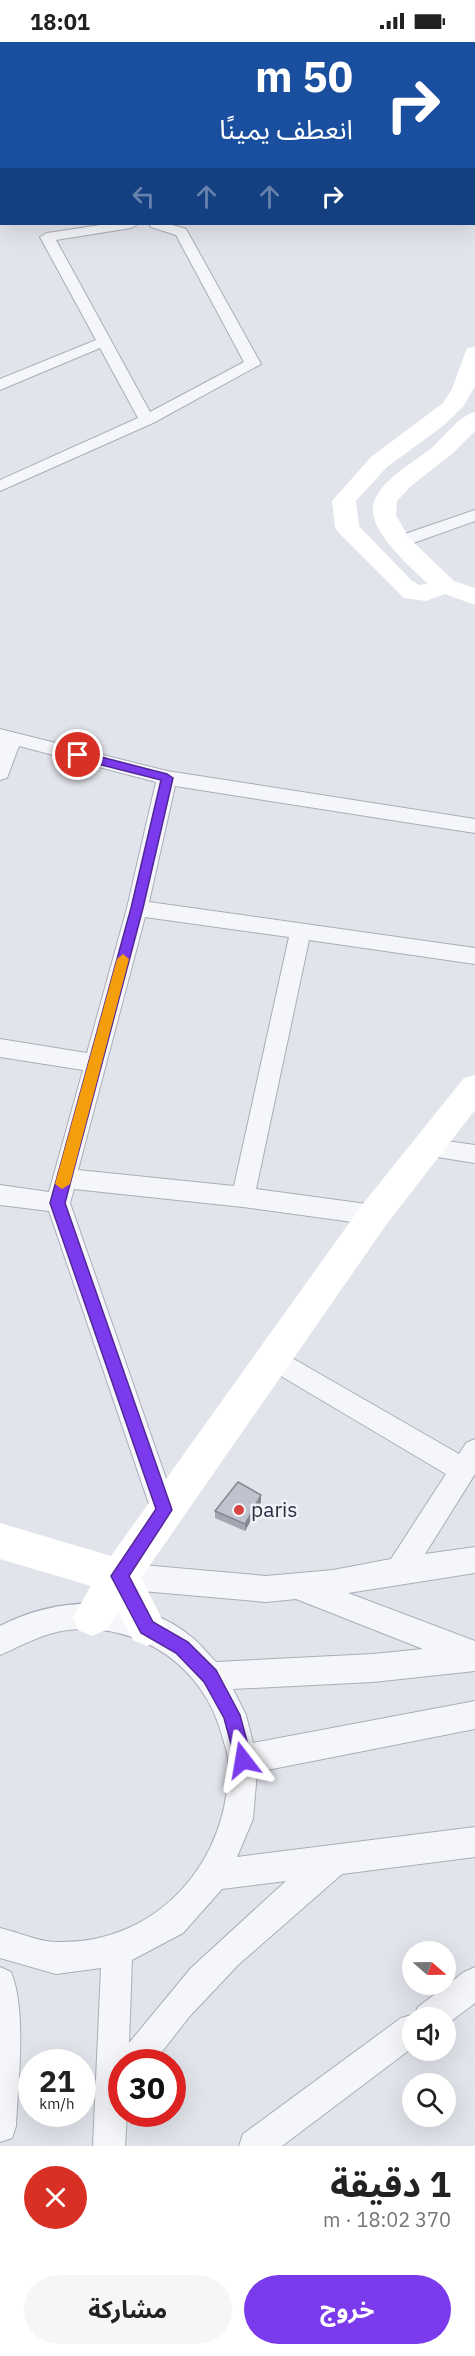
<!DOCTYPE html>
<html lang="ar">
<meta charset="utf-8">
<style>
:root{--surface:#fff;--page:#f6f6f6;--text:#222;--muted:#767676;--accent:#7c3aed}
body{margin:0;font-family:"IBM Plex Sans","Noto Sans Arabic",sans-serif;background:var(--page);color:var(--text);direction:rtl;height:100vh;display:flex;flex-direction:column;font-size:22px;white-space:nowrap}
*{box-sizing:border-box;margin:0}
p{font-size:20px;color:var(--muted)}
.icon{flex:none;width:33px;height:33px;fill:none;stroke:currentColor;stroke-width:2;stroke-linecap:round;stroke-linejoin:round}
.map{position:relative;height:2104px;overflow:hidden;direction:ltr}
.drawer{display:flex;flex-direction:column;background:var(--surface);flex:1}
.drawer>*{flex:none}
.guide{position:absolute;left:0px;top:0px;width:476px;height:183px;box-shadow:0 6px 24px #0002;direction:rtl;background:#1a4fa0;color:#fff;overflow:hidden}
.needle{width:39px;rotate:110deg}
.fabs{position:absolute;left:402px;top:1899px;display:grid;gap:12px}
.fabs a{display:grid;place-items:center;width:54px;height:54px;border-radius:50%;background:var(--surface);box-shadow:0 6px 24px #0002;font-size:30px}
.speed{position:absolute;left:18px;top:2007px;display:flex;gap:12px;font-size:30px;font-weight:700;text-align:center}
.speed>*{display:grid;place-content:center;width:78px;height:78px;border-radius:50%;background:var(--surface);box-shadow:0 6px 24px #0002;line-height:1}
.speed small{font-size:15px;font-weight:400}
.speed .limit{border:9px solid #d22;background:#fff;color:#111}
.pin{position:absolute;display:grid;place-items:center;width:51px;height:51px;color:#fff;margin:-26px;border:3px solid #fff;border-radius:50%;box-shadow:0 2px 6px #0007}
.me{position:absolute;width:66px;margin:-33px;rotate:346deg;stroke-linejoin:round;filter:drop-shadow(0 0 4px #0008)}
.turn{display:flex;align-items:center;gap:21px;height:126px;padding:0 24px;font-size:27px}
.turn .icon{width:78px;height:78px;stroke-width:2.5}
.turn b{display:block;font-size:42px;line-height:51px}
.lanes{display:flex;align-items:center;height:57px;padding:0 24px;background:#0003;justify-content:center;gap:30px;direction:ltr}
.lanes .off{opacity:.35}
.round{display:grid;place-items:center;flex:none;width:63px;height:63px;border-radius:32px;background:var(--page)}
.head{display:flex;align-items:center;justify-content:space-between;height:102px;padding:0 24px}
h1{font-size:36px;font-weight:700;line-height:45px}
.action{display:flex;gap:12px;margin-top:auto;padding:12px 24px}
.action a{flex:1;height:69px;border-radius:36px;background:var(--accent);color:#fff;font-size:24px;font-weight:700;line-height:69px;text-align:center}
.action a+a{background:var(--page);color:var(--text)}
.status{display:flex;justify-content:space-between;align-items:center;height:42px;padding:0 30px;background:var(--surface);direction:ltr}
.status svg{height:16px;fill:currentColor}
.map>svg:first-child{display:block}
</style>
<div class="status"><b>18:01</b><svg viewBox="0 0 49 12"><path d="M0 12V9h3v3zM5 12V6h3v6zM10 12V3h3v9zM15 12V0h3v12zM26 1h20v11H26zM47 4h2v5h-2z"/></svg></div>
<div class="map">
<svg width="475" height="2104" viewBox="0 0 475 2104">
<rect width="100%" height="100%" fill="#e2e4eb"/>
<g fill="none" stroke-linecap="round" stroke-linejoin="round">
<g stroke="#aaadb9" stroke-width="8">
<path id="lane" d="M160,2L162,0"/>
</g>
<g stroke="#aaadb9" stroke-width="2">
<g id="street">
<rect x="0" y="52" width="2" height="8"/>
<path d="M107,182H138L131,186L56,198L150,370L244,320L176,193L151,185L149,182H169L186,187L261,322L153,381L0,449V438L138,376L100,306L0,348V337L96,298L40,195L47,191Z"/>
<path d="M475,468V479L405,504L399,505L390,500L393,496Z"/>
<path d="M0,687L167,729L475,777V791L175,744L149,860L475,906V922L309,898L256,1147L374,1163L382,1166L386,1173L382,1180L374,1183L243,1165L74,1147L70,1161L177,1468L173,1477L164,1480L155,1477L151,1468L49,1169L0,1163V1143L49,1150L83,1028L0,1015V997L87,1011L127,866L156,740L19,704L7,736L0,738ZM145,875L289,895L234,1144L78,1128Z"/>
<path d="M426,1096L475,1103V1121L418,1112L414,1105L418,1098Z"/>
<path d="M273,1305L459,1412L466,1401L475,1397V1432L425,1512L475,1505V1531L348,1551L475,1599V1629L373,1640L233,1647L246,1673L253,1701L475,1659V1687L257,1730L253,1777L237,1815L475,1785V1815L342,1832L238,1923L189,1975L154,2020H122V2072H127L125,2104H93L101,1926L56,1932L0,1916V1886C18,1890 39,1900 57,1900C158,1903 232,1817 228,1719C228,1712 225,1704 223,1697C206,1626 141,1580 68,1588C43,1591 23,1603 0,1613V1584C59,1553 140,1551 193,1596C201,1603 208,1612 216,1620L373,1612L423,1607L296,1557L266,1560L119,1547L109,1543L105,1534L109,1525L119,1521L266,1534L333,1528L391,1517L446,1432L264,1324L260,1316L264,1308ZM286,1839L191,1926L129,2001L132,1918L183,1891L222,1847Z"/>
<path d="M0,1925L11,1930C27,1969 18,2041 16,2084L12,2096L0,2100Z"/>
<path d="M475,1925V1961L446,1983V1976H412V2006L282,2104H239L243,2092L401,1976L415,1972L418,1965L464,1930Z"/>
</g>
</g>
<use href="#lane" stroke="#f5f6f9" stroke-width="7"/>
<use href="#street" fill="#f5f6f9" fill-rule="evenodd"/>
<g fill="#fff" fill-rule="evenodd">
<path d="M363,0H389L390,2H364Z"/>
<path d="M415,0H442L443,2H416Z"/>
<rect x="474" y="8" width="1" height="10"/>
<path d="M474,90H475V112L474,111Z"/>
<path d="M475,305V344L463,365L443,384L387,425L356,459L359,484L411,538L419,543L428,542C410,524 362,485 375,457C385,436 412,421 429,408C444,396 457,375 475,370V389L452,412L411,444L397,459L396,473L409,496L454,539L475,546V563L445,552L426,559L404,556L339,491L335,486L332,459L371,415L443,361L452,347L467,306Z"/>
<path d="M475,1033V1068L386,1183L141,1536L166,1585L161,1598L147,1604L133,1598L118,1570L106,1588L92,1594L78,1588L73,1575L91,1544L0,1517V1481L111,1514L362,1163L464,1036Z"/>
</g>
</g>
<path fill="#a4a7b2" d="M261,1460L245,1489L215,1476V1469Z"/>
<path fill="#868891" d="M261,1453V1460L245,1489V1482Z"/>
<path fill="#bfc2cf" stroke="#868891" stroke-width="1.5" d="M238,1440L261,1453L245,1482L215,1469Z"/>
<path fill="#7c3aed" stroke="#51269a" stroke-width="1.5" d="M78,709L167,732L173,736L143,866L65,1161L172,1468L129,1534L153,1580L188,1600L216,1628L240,1673L252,1718L249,1724L243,1727L237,1724L224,1676L204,1640L176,1611L141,1591L111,1534L156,1467L50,1161L131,866L161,738L74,716V710Z"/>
<path fill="#f59e0b" d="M123,912L129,917L70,1142L62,1147L55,1142L117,917Z"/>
<circle fill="#d74340" stroke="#f2f3f8" stroke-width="2" cx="239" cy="1468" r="6"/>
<g text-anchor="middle" stroke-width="5" stroke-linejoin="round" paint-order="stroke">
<g font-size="21" fill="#292e45" stroke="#f2f3f8" text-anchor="start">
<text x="251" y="1475">paris</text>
</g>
</g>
</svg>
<div class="fabs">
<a><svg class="needle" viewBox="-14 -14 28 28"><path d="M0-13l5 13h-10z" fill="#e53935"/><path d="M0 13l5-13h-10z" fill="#767676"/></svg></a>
<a><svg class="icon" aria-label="sound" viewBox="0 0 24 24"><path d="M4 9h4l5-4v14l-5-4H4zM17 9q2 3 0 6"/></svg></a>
<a><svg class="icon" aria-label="search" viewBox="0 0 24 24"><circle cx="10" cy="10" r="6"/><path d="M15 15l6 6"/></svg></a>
</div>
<div class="speed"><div>21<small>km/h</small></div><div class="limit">30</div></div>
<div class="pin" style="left:78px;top:713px;background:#d93025"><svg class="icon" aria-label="arrive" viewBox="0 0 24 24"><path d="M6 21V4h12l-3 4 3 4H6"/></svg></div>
<svg class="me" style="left:243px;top:1718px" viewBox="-20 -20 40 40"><path d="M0-17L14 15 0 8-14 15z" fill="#7c3aed" stroke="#fff" stroke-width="4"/></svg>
<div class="guide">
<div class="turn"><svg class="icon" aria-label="right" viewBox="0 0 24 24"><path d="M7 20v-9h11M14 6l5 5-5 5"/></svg><div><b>50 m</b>انعطف يمينًا</div></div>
<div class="lanes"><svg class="icon off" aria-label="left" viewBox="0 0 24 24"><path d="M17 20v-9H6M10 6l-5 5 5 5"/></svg><svg class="icon off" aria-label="ahead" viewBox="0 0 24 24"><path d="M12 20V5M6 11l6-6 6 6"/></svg><svg class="icon off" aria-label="ahead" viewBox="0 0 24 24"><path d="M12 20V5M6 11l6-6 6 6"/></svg><svg class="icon" aria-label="right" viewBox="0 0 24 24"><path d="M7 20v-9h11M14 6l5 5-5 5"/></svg></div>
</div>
</div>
<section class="drawer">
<div class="head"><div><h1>1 دقيقة</h1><p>370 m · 18:02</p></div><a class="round" style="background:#d93025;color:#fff"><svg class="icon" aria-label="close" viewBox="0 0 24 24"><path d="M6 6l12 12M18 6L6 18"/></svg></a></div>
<div class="action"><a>خروج</a><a>مشاركة</a></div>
</section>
